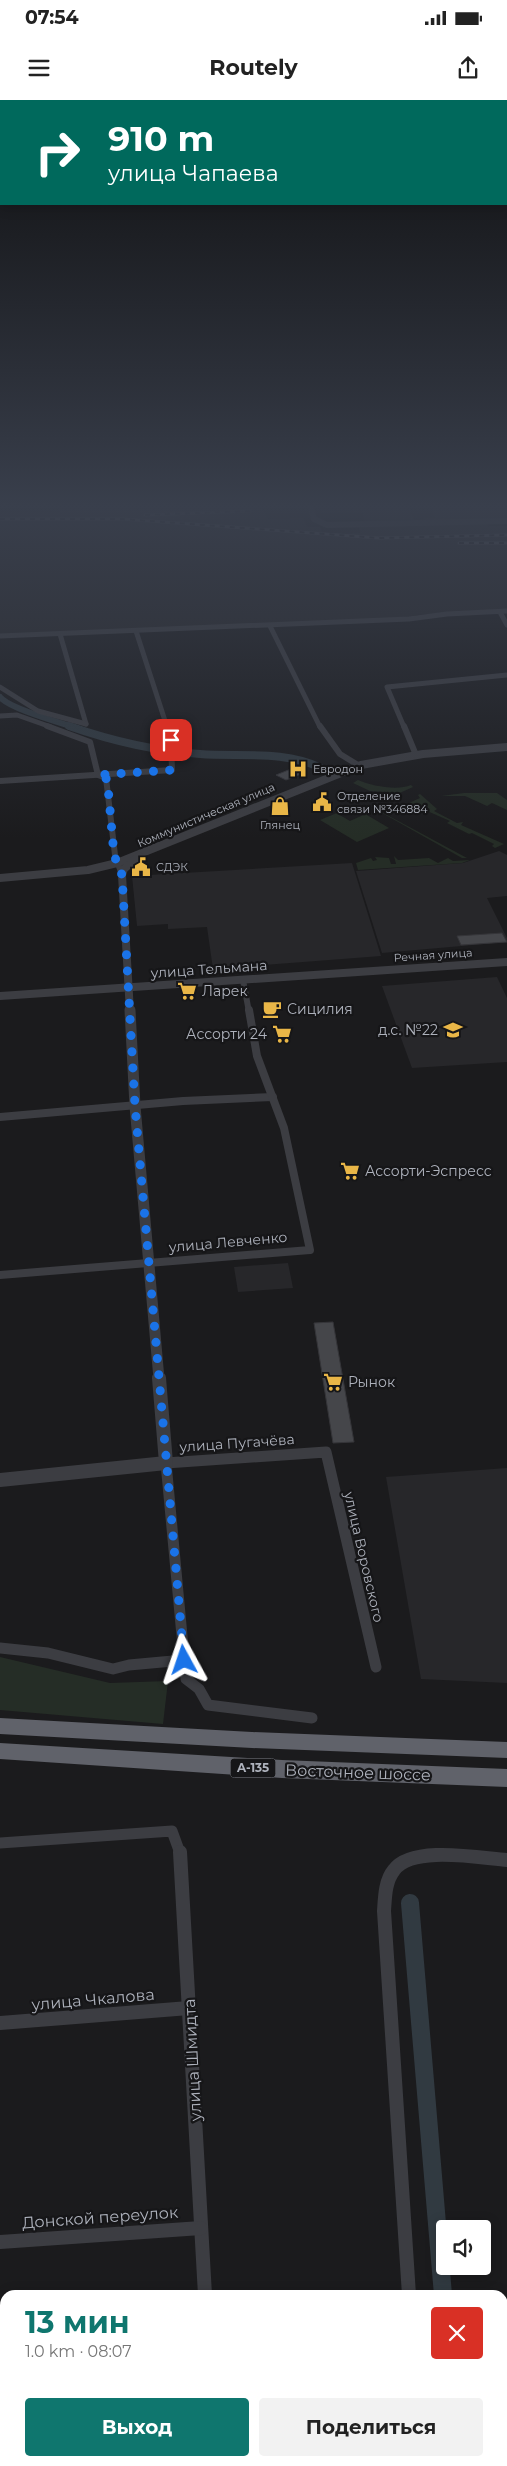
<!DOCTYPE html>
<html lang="ru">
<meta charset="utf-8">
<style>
:root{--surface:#fff;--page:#f2f2f2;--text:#222;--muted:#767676;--accent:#0f766e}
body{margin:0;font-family:Montserrat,sans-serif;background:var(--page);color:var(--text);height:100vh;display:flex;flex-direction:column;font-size:19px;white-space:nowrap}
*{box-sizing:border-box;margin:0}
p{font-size:16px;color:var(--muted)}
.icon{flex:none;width:28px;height:28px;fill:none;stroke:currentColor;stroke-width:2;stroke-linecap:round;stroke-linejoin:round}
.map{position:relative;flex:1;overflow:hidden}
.drawer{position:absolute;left:0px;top:2190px;width:508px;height:176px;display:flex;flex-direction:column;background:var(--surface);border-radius:15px 15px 0 0;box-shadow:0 2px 12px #0003}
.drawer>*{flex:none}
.banner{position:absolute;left:0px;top:0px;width:508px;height:105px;box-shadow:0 2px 12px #0003;background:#00695c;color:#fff;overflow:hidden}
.controls{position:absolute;left:436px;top:2120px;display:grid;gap:10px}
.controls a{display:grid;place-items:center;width:55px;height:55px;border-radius:5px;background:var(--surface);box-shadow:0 2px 12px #0003;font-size:25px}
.pin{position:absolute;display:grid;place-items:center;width:42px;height:42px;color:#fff;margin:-21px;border-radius:10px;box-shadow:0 2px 8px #0006}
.me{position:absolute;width:55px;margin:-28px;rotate:355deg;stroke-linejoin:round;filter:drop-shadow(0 0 4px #0008)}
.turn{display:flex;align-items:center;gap:18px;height:105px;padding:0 25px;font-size:22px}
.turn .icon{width:65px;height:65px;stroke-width:2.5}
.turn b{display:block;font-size:35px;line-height:42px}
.round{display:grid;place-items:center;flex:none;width:52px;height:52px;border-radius:5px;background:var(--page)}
.head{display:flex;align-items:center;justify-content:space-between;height:85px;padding:0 25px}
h1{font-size:30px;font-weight:700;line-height:38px;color:var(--accent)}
.action{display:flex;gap:10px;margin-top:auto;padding:10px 25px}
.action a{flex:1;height:58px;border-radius:5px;background:var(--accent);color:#fff;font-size:20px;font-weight:700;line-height:58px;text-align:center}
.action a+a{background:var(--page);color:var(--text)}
.status{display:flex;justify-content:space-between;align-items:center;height:35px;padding:0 25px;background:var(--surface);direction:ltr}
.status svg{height:14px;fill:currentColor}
header{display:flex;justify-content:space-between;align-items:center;height:65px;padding:0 25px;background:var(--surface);font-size:22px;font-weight:700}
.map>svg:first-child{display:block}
</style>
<div class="status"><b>07:54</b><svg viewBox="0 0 49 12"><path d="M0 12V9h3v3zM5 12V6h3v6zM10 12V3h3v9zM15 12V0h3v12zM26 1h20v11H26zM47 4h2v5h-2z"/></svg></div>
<header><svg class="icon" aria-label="menu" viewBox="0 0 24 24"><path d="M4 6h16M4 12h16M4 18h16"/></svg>Routely<svg class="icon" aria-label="share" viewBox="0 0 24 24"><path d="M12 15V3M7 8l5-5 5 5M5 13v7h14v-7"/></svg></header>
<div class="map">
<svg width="507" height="2366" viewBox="0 0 507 2366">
<rect width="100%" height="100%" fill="#1b1b1d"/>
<g fill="#27272a">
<path d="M60,407H134L135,410L153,407H262L268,419L303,418L307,427H320L323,435L360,433L359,426L486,422L489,426H507V512L504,509L417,515L404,518L0,536V413H60Z"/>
<path d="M318,407H409L414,420L365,422L362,412L320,413Z"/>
<path d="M507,407V419L426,421L424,418H435L430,408Z"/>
<path d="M499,751L507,755V796L487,798L507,838V842L382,853L356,771L463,763Z"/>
<path d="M352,763L381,856L213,869L207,827L168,829V824L137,826L132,776Z"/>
<path d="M497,877L507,898V962L412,968L382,886Z"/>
<path d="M288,1163L293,1188L238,1192L234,1167Z"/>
<path d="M507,1368V1583L421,1579L386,1377Z"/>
</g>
<g fill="#252d26">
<path d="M358,680C372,686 397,691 411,685L413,687L393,696L386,692L370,691L353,683Z"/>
<path d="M464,693H497L507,700V710L492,703L487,706L465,696H441Z"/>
<path d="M420,694L437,709L434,711L457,723L463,722L461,725L504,744L495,748L492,746L494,744L472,733L469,734L447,723L450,721L409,703L420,698L418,695Z"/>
<path d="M361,701L467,758H462Z"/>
<path d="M356,705L359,706L338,714L350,721L368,713L364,709L371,713L367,715L389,728L357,742L320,720Z"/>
<path d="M394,756L398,760L429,758L438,763L448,758L453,761L470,760L462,763L358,770L356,763L371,758L373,761L377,760L375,757L389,758L391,764H396Z"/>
<path d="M0,1557L110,1583L168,1581L163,1624L0,1610Z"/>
</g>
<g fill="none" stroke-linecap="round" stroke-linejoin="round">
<path stroke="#313a41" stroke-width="6" d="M0,597C8,608 58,622 73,627"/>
<path stroke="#313a41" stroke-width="8" d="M69,626C112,641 155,651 200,654C240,657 285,650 321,668"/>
<g stroke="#313a41" stroke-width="18">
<path d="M410,1803L443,2195"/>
<path d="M458,2361V2366"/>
</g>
</g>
<g fill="#45464a" stroke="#353539">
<path d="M296,667L306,672L286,680L276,675Z"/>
<path d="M502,833L507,842L461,845L457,836Z"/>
<path d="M333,1222L354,1342L333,1343L314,1223Z"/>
</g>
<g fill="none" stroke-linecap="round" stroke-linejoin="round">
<g stroke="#3c3d42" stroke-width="5">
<path d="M500,512L507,525"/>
<path d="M270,526L320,627"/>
<path d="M136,531L167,627"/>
<path d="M60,534L86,624"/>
<path d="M0,536L409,519L447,514L507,511"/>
<path d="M0,587L38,611L86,624"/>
<path d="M0,616L17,615L51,627"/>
<path d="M404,627L387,587L507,575"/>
</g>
<g stroke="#3c3d42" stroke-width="6">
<path d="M47,626L90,642L98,675L106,678L115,755L122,775"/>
<path d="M320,626L340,654L358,665"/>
<path d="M404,626L416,655"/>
<path d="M0,681L172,670L171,640L167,626"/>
<path d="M243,880L249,912"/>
</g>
<g stroke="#3c3d42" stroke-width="8">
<path d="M0,1017L183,1001L273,997"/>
<path d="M0,1175L310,1150L284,1028L257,956L249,910"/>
</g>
<g stroke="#3c3d42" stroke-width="11">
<path d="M0,1548L48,1553L113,1569L129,1565L184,1560"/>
<path d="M312,1618L208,1605L199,1589L186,1579L166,1363L326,1352L376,1567"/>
<path d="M0,1743L172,1731L180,1753"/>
</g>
<g stroke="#3c3d42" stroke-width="14">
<path d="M180,1752L205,2195"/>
<path d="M0,1923L189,1908"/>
<path d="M0,2142L201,2128"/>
<path d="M409,2195L384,1811C385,1797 385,1781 394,1770C412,1745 480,1758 507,1760"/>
<path d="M212,2361L213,2366"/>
<path d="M423,2361V2366"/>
</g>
<path stroke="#3c3d42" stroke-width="6" d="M311,407L314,419L327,425L507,421"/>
<g stroke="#3c3d42" stroke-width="8">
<path d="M0,778L88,770L117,763L361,665L423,654L507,647"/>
<path d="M0,896L507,862"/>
<path d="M130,912L122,775L124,769L139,756"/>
</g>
<path stroke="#3c3d42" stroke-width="11" d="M130,910L135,1006L159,1279"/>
<path stroke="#3c3d42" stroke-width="14" d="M0,1380L166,1363L159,1278"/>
<g fill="#60626a" fill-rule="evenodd">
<path d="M0,1618L252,1632L507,1642V1658L252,1648L0,1634Z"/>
<path d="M0,1643L282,1660L507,1669V1687L282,1678L0,1659Z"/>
</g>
<g stroke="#515359" stroke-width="3">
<g id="rail">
<path d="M145,415L250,411"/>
<path d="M0,419H123L379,438L507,435"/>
<path d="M459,443H507"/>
</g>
</g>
<use href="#rail" stroke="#161618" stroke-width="2" stroke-dasharray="5" stroke-linecap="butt"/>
</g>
<linearGradient id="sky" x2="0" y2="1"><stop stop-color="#0f0f10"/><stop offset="0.55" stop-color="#393f4c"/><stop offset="1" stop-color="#393f4c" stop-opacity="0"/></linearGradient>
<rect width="507" height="738" fill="url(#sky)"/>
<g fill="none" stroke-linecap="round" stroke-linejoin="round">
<path stroke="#1a73e8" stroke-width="9" stroke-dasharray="0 16.2" d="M171,640L172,670L98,675L106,678L108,687L114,755L122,775L135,1006L184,1560"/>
</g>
<defs>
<g id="hospital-bare" transform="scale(1.5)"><path d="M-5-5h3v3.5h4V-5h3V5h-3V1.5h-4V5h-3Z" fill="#e9b647" stroke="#161618" stroke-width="2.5" paint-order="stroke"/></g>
<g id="civic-bare" transform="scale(1.5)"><path d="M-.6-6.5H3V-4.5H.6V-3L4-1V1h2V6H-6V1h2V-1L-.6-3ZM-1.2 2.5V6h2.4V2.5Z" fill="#e9b647" stroke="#161618" stroke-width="2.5" paint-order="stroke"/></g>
<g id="shop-bare" transform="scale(1.5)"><path d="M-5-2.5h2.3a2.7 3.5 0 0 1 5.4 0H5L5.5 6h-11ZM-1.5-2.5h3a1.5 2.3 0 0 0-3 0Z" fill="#e9b647" stroke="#161618" stroke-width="2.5" paint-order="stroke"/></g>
<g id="supermarket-bare" transform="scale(1.5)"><path d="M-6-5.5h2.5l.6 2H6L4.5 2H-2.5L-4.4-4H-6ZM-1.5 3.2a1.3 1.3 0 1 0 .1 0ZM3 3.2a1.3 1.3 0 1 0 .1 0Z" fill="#e9b647" stroke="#161618" stroke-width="2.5" paint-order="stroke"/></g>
<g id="cafe-bare" transform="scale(1.5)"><path d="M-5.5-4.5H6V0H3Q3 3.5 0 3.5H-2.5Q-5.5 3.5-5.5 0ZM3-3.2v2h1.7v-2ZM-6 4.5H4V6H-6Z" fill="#e9b647" stroke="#161618" stroke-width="2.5" paint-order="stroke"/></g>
<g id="school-bare" transform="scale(1.5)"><path d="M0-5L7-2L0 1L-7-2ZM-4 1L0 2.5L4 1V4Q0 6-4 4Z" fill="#e9b647" stroke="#161618" stroke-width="2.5" paint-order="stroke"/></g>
</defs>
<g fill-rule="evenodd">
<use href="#hospital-bare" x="298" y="669"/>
<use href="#civic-bare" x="322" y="702"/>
<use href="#shop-bare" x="280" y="706"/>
<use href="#civic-bare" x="141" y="767"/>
<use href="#supermarket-bare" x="187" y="891"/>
<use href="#cafe-bare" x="272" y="909"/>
<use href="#school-bare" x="453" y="930"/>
<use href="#supermarket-bare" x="282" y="934"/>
<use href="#supermarket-bare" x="350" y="1071"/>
<use href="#supermarket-bare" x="333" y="1282"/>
</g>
<g text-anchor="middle" stroke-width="4.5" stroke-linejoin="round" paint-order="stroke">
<g font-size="11" fill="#aeb2bc" stroke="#161618" text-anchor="start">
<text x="313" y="673">Евродон</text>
<text x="337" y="700">Отделение<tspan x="337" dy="13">связи №346884</tspan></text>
<text x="280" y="729" text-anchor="middle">Глянец</text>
<text x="156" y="771">СДЭК</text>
</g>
<g font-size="11" fill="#aeb2bc" stroke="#161618">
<text transform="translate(206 715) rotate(-23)" y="4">Коммунистическая улица</text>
<text transform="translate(433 855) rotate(-4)" y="4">Речная улица</text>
</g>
<rect fill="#161618" stroke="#80838b" stroke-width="1" x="230.5" y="1658.5" width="45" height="19" rx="4"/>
<g font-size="12" font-weight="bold" fill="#aeb2bc">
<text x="253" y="1672">А-135</text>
</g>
<g font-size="14" fill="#aeb2bc" stroke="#161618">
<text transform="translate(209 869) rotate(-4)" y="5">улица Тельмана</text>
<text transform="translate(228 1142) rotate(-5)" y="5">улица Левченко</text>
<text transform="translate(237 1343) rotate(-4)" y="5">улица Пугачёва</text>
<text transform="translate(364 1457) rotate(77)" y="5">улица Воровского</text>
</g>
<g font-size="14" fill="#aeb2bc" stroke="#161618" text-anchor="start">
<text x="202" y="896">Ларек</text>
<text x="287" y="914">Сицилия</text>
<text x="438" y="935" text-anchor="end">д.с. №22</text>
<text x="267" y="939" text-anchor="end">Ассорти 24</text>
<text x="365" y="1076">Ассорти-Эспресс</text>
<text x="348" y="1287">Рынок</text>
</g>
<g font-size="16" fill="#aeb2bc" stroke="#161618">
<text transform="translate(358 1672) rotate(2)" y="6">Восточное шоссе</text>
<text transform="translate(93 1899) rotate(-5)" y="6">улица Чкалова</text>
<text transform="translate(192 1960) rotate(-93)" y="6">улица Шмидта</text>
<text transform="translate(100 2117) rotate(-4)" y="6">Донской переулок</text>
</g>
</g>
</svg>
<div class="controls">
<a><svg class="icon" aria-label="sound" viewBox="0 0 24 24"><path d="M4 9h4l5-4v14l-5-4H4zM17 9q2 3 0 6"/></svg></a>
</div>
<div class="pin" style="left:171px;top:640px;background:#d93025"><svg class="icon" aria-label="arrive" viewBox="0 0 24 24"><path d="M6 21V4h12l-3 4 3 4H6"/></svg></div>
<svg class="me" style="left:184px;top:1560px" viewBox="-20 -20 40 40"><path d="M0-17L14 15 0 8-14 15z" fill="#1a73e8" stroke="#fff" stroke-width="4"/></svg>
<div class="banner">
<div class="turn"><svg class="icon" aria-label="right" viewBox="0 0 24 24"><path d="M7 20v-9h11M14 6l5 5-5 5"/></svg><div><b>910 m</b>улица Чапаева</div></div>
</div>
<section class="drawer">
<div class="head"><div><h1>13 мин</h1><p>1.0 km · 08:07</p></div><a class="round" style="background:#d93025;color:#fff"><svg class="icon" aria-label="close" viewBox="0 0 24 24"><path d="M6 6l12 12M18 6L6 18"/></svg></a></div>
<div class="action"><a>Выход</a><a>Поделиться</a></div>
</section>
</div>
